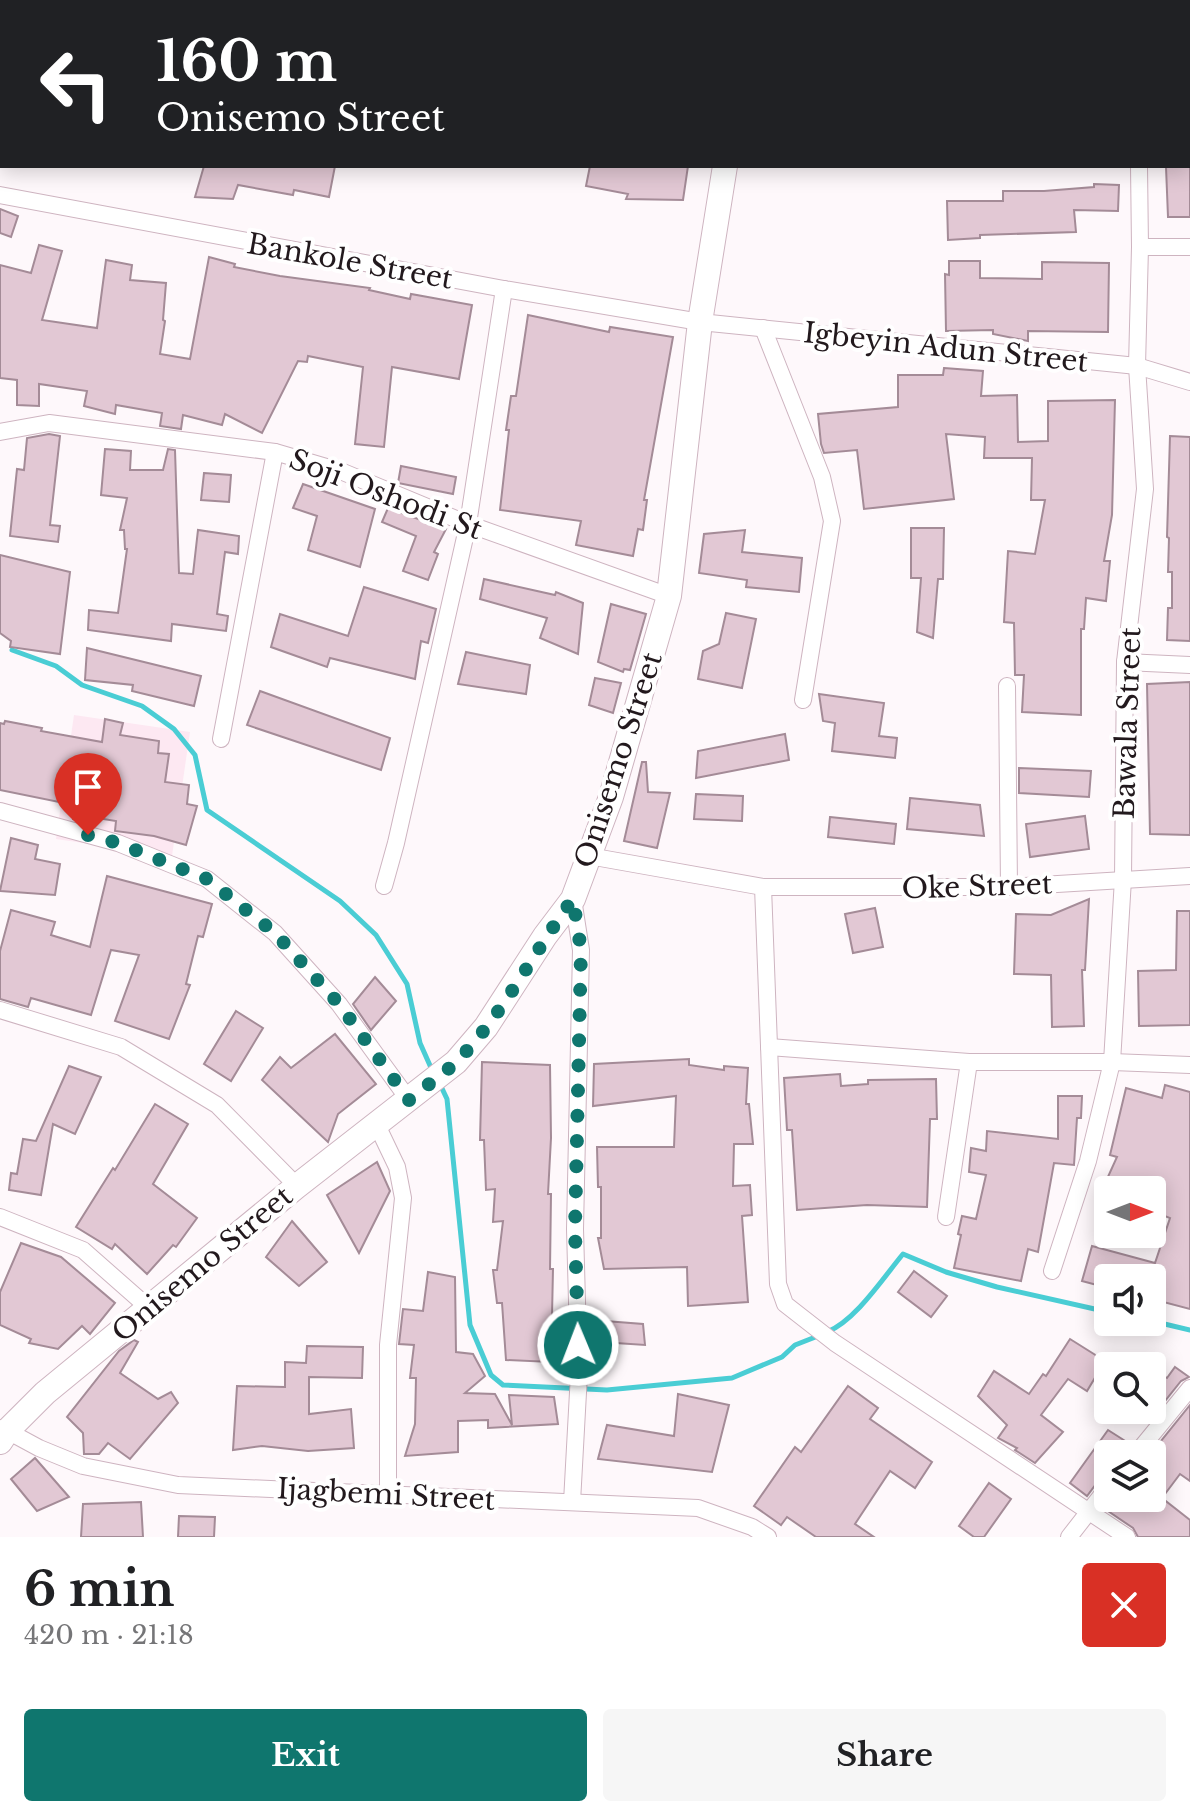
<!DOCTYPE html>
<meta charset="utf-8">
<style>
:root{--surface:#fff;--page:#f6f6f6;--text:#202124;--muted:#757577;--accent:#0f766e}
body{margin:0;font-family:"Libre Baskerville",serif;background:var(--page);color:var(--text);height:100vh;display:flex;flex-direction:column;font-size:30px;white-space:nowrap}
*{box-sizing:border-box;margin:0}
p{font-size:26px;color:var(--muted)}
.icon{flex:none;width:44px;height:44px;fill:none;stroke:currentColor;stroke-width:2;stroke-linecap:round;stroke-linejoin:round}
.map{position:relative;height:1537px;overflow:hidden}
.drawer{display:flex;flex-direction:column;background:var(--surface);flex:1}
.drawer>*{flex:none}
.hud{position:absolute;left:0px;top:0px;width:1190px;height:168px;box-shadow:0 4px 20px #0003;background:#202124;color:#fff;overflow:hidden}
.needle{width:52px;rotate:90deg}
.tools{position:absolute;left:1094px;top:1176px;display:grid;gap:16px}
.tools a{display:grid;place-items:center;width:72px;height:72px;border-radius:8px;background:var(--surface);box-shadow:0 4px 20px #0003;font-size:40px}
.pin{position:absolute;display:grid;place-items:center;width:68px;height:68px;color:#fff;margin:-82px -34px;border-radius:50% 50% 50% 0;rotate:-45deg;box-shadow:0 0 8px #0007}
.pin .icon{rotate:45deg}
.me{position:absolute;width:88px;margin:-44px;rotate:359deg;stroke-linejoin:round;filter:drop-shadow(0 0 6px #0008)}
.turn{display:flex;align-items:center;gap:28px;height:168px;padding:0 24px;font-size:36px}
.turn .icon{width:104px;height:104px;stroke-width:2.5}
.turn b{display:block;font-size:56px;line-height:68px}
.round{display:grid;place-items:center;flex:none;width:84px;height:84px;border-radius:8px;background:var(--page)}
.head{display:flex;align-items:center;justify-content:space-between;height:136px;padding:0 24px}
h1{font-size:48px;font-weight:700;line-height:60px}
.primary-button{display:flex;gap:16px;margin-top:auto;padding:16px 24px}
.primary-button a{flex:1;height:92px;border-radius:8px;background:var(--accent);color:#fff;font-size:32px;font-weight:700;line-height:92px;text-align:center}
.primary-button a+a{background:var(--page);color:var(--text)}
.map>svg:first-child{display:block}
</style>
<div class="map">
<svg width="1190" height="1537" viewBox="0 0 1190 1537">
<rect width="100%" height="100%" fill="#fef8fb"/>
<path fill="#fde8f2" d="M74,715L190,732L172,856L56,839Z"/>
<g fill="none" stroke-linecap="round" stroke-linejoin="round">
<g stroke="#4acdd4" stroke-width="5">
<path d="M12,650L56,666L82,685L142,706L174,729L195,755L207,810L340,901L376,935L407,984L420,1043L432,1070"/>
<path d="M439,1082L447,1099L470,1325L491,1375L503,1385L607,1390L732,1378L782,1357L795,1345L818,1336"/>
<path d="M1152,1321L1190,1330"/>
<path d="M827,1332C856,1320 883,1278 903,1254L946,1272L997,1287L1108,1312"/>
</g>
</g>
<g fill="#e2c8d4" stroke="#a48b97" stroke-width="2">
<path d="M204,166H335L329,197L294,190L293,195L238,185L233,199L195,197Z"/>
<path d="M590,166H688L683,200L626,199L628,194L586,186Z"/>
<path d="M1190,166V217H1168L1166,167Z"/>
<path d="M1094,184L1119,185L1118,211L1074,210L1076,232L980,235V238L948,240L947,201H1003V191H1044L1094,187Z"/>
<path d="M0,209L18,216L11,237L0,233Z"/>
<path d="M39,245L62,251L42,320L97,328L106,260L132,265L130,280L166,283L163,320L165,321L160,354L190,359L209,257L235,264L234,267L280,276L370,288L369,290L410,299L411,294L472,305L459,379L392,367L384,447L355,444L363,367L308,356L307,362L298,361L262,433L225,414L222,425L183,415L181,429L160,426L162,413L116,405L115,414L84,406L87,391L39,384V406L17,405V380L0,378V265L31,273Z"/>
<path d="M949,261H980V278L1042,279V262L1109,263L1108,332L1028,331V341L993,334V330L946,331L945,274L949,275Z"/>
<path d="M528,315L609,332L610,327L673,337L644,500H647L643,530L638,529L633,556L576,545L581,521L500,510L509,430H506L511,396H516Z"/>
<path d="M944,368L983,371L981,396L1017,395L1018,442L1048,441V401L1115,400L1112,515L1104,561H1110L1106,601L1086,598L1084,629H1081V715L1022,712L1024,675H1015L1014,623L1004,622L1008,551L1035,554L1045,500H1031L1032,458H984L985,437L946,434L954,499L864,509L857,450L824,453L821,444L818,414L898,407V375H943Z"/>
<path d="M49,434L60,436L50,525L60,526L58,542L10,536L17,469L24,470L27,438Z"/>
<path d="M1170,436L1190,437V641L1167,640L1168,608H1172V572H1168L1169,538L1167,537Z"/>
<path d="M105,449L131,451L130,470H163L168,449L175,450L179,573L193,574L198,530L239,536L238,554L225,552L217,614L228,616L226,631L172,624L171,641L88,630L89,610L118,613L127,549H125L124,530H120L127,498L101,495Z"/>
<path d="M401,466L456,477L453,494L398,483Z"/>
<path d="M204,473L231,475L229,502L201,500Z"/>
<path d="M303,484L375,509L360,567L308,550L317,516L293,508Z"/>
<path d="M388,508L446,529L434,552L438,554L428,580L403,571L416,536L382,522Z"/>
<path d="M911,528H944L943,579H938L933,638L917,632L921,578H911Z"/>
<path d="M745,530L742,552L802,558L799,592L746,587L747,580L699,573L704,534Z"/>
<path d="M0,555L70,572L60,654L10,647L11,641L0,633Z"/>
<path d="M484,579L555,595L556,592L583,603L578,654L540,638L547,618L480,599Z"/>
<path d="M364,587L436,609L428,643L421,641L415,679L330,658L327,667L271,647L280,614L348,636Z"/>
<path d="M611,604L646,614L630,670L624,669L623,672L598,662Z"/>
<path d="M726,613L756,619L742,688L698,679L703,651L719,644Z"/>
<path d="M87,648L201,676L194,706L132,691L133,685L85,680Z"/>
<path d="M466,652L530,665L526,694L458,684Z"/>
<path d="M595,678L621,683L613,713L589,705Z"/>
<path d="M1190,682V835L1150,834L1147,684Z"/>
<path d="M260,691L390,738L381,770L247,725Z"/>
<path d="M819,694L884,703L879,736L897,738L895,758L832,751L835,723L823,721Z"/>
<path d="M105,719L123,723L120,735L159,741L158,753L169,754L165,782L189,785L187,804L197,806L186,845L154,836L115,831L116,821L91,817L89,824L73,819L74,805L0,790V723L4,724L5,721L42,728L41,731L102,742Z"/>
<path d="M785,734L789,760L696,778L698,751Z"/>
<path d="M642,762H646L648,792L670,793L657,848L624,841Z"/>
<path d="M1019,768L1091,771L1089,797L1019,793Z"/>
<path d="M696,794L743,796L742,821L694,819Z"/>
<path d="M910,798L980,805L984,836L907,829Z"/>
<path d="M1085,816L1089,849L1030,857L1026,824Z"/>
<path d="M830,817L896,824L894,844L828,837Z"/>
<path d="M11,838L38,845L35,859L60,864L55,895L0,891Z"/>
<path d="M107,876L212,904L203,937L198,936L186,984L190,985L169,1039L115,1021L139,955L111,950L91,1015L31,998L28,1007L0,999V951L11,910L55,922L51,935L90,947Z"/>
<path d="M1089,899L1085,970H1082L1084,1026L1052,1027L1051,975L1014,974L1016,914L1051,915Z"/>
<path d="M875,908L883,947L853,953L845,914Z"/>
<path d="M1177,911H1190V1025L1139,1026L1138,971L1176,970Z"/>
<path d="M375,977L396,1001L371,1030L353,1004Z"/>
<path d="M236,1011L263,1028L231,1081L204,1064Z"/>
<path d="M335,1034L376,1084L338,1114L328,1142L262,1080L280,1057L291,1068Z"/>
<path d="M689,1059V1065L724,1070V1066L748,1068L746,1104H749L753,1144H734L733,1186L750,1185L752,1215L742,1216L748,1302L688,1306L687,1267L604,1269L598,1238H601V1187H598L597,1147H674L676,1096L593,1106L594,1064Z"/>
<path d="M482,1062L550,1065L551,1138L548,1194H551L550,1269H553L551,1362L506,1360L502,1303H497L493,1270H497L503,1221L493,1222L495,1189L486,1190L484,1140H480Z"/>
<path d="M69,1066L101,1077L75,1134L53,1124L41,1195L9,1190L11,1173L17,1174L23,1139L36,1141Z"/>
<path d="M840,1074L841,1086L868,1084V1080L936,1079L937,1119H930L927,1207L867,1205L797,1210L792,1130H787L784,1078Z"/>
<path d="M1165,1085L1190,1092V1309L1152,1299V1278H1108V1288L1082,1281L1092,1246L1155,1263L1170,1218L1152,1211V1190H1102L1117,1157L1110,1155L1126,1088L1162,1098Z"/>
<path d="M1058,1096H1082L1081,1118H1077L1074,1165L1054,1163L1038,1252L1028,1249L1021,1281L954,1268L961,1235L958,1234L962,1216L976,1219L986,1175L969,1172L971,1148L986,1151L987,1131L1058,1139Z"/>
<path d="M155,1104L188,1124L153,1184L197,1218L176,1247L173,1245L147,1274L115,1244L112,1249L76,1227L113,1168L115,1170Z"/>
<path d="M377,1162L390,1191L359,1253L327,1195Z"/>
<path d="M292,1221L327,1262L299,1286L266,1257Z"/>
<path d="M21,1243L61,1257L115,1303L90,1334L82,1326L58,1349L29,1343L31,1339L0,1325V1292Z"/>
<path d="M914,1271L947,1296L931,1317L898,1292Z"/>
<path d="M428,1272L455,1277L456,1352L473,1354L485,1376L465,1393L495,1394L512,1425L509,1395L554,1397L558,1424L488,1428V1420L458,1421V1452L405,1456L415,1424L416,1378H410L414,1345L399,1344L403,1309L423,1311Z"/>
<path d="M605,1321L643,1324L645,1345L601,1342Z"/>
<path d="M1070,1339L1105,1361L1087,1391L1068,1379L1041,1415L1063,1432L1035,1463L1015,1450L1017,1448L998,1438L1007,1425L978,1396L994,1371L1029,1394L1043,1374L1046,1376Z"/>
<path d="M134,1340L138,1342L120,1373L158,1399L171,1392L178,1403L130,1459L108,1443L99,1454H84L83,1433L67,1417L119,1351Z"/>
<path d="M307,1346L363,1347L362,1378L309,1377V1414L351,1409L354,1448L308,1451L262,1446L233,1450L237,1386L285,1387V1362L306,1363Z"/>
<path d="M1175,1367L1189,1377L1181,1381L1161,1406L1152,1398V1368L1167,1378Z"/>
<path d="M848,1386L878,1408L870,1419L932,1462L915,1488L890,1471L855,1524L874,1537H816L787,1517L781,1525L754,1506L795,1447L801,1452Z"/>
<path d="M678,1394L729,1405L712,1472L598,1459L607,1425L674,1436Z"/>
<path d="M1190,1405V1481L1180,1474L1162,1498L1190,1520V1537H1138L1133,1528L1105,1509L1113,1498H1152V1452Z"/>
<path d="M1108,1430L1130,1444L1125,1454H1108V1474L1099,1480L1087,1496L1070,1483Z"/>
<path d="M35,1458L69,1497L37,1511L11,1479Z"/>
<path d="M989,1483L1011,1499L984,1537H974L959,1526Z"/>
<path d="M141,1502L143,1537H81L83,1504Z"/>
<path d="M179,1516L215,1517L214,1537H178Z"/>
</g>
<g fill="none" stroke-linecap="round" stroke-linejoin="round">
<g stroke="#ceb4c0" stroke-width="18">
<g id="street">
<path d="M149,0L157,2"/>
<path d="M324,2L325,0"/>
<path d="M546,2V0"/>
<path d="M1140,2V0"/>
<path d="M0,195L504,289L700,322L1137,366L1190,382"/>
<path d="M1140,247H1190"/>
<path d="M763,328L822,477L832,521L803,700"/>
<path d="M0,432L49,423L275,452L343,472L468,524L669,596"/>
<path d="M1125,662L1190,665"/>
<path d="M1007,686L1009,887"/>
<path d="M221,739L275,452"/>
<path d="M0,811L118,843L207,879L275,933L339,1004L409,1100"/>
<path d="M589,856L763,887L778,1284L785,1304L835,1343L1127,1537"/>
<path d="M384,886L396,843L468,524L504,289"/>
<path d="M763,887H1009L1190,876"/>
<path d="M0,1010L121,1047L217,1105L297,1186"/>
<path d="M769,1047L969,1062H1112L1190,1065"/>
<path d="M376,1123L397,1167L403,1198L388,1345V1493"/>
<path d="M0,1217L83,1250L150,1309"/>
<path d="M946,1217L969,1062"/>
<path d="M1052,1271L1088,1161L1112,1062L1123,879L1125,662L1145,489L1137,366L1140,247L1139,166"/>
<path d="M2,1428L39,1448L83,1466L178,1485L698,1508L752,1527L768,1537"/>
<path d="M1136,1454L1190,1388"/>
<path d="M572,1502L579,1374L575,1229L581,950L573,899"/>
<path d="M1069,1537L1108,1487"/>
</g>
</g>
<g stroke="#ceb4c0" stroke-width="26">
<g id="secondary">
<path d="M749,2L750,0"/>
<path d="M0,1442L8,1430L45,1393L297,1186L456,1062L486,1027L545,936L573,899L611,797L669,596L700,322L725,166"/>
</g>
</g>
<use href="#street" stroke="#fff" stroke-width="16"/>
<use href="#secondary" stroke="#fff" stroke-width="24"/>
</g>
<g fill="none" stroke-linecap="round" stroke-linejoin="round">
<path stroke="#0f766e" stroke-width="14" stroke-dasharray="0 25.2" d="M88,835L118,843L207,879L275,933L339,1004L409,1100C424,1087 443,1075 457,1061C504,1014 534,951 573,899L581,950L575,1229L578,1345"/>
</g>
<g text-anchor="middle" stroke-width="8" stroke-linejoin="round" paint-order="stroke">
<g font-size="28" fill="#22191d" stroke="#fff">
<text transform="translate(350 261) rotate(10)" y="10">Bankole Street</text>
<text transform="translate(946 347) rotate(6)" y="10">Igbeyin Adun Street</text>
<text transform="translate(386 494) rotate(21)" y="10">Soji Oshodi St</text>
<text transform="translate(1127 723) rotate(-88)" y="10">Bawala Street</text>
<text transform="translate(618 760) rotate(-72)" y="10">Onisemo Street</text>
<text transform="translate(977 886) rotate(-2)" y="10">Oke Street</text>
<text transform="translate(202 1264) rotate(-40)" y="10">Onisemo Street</text>
<text transform="translate(386 1494) rotate(3)" y="10">Ijagbemi Street</text>
</g>
</g>
</svg>
<div class="tools">
<a><svg class="needle" viewBox="-14 -14 28 28"><path d="M0-13l5 13h-10z" fill="#e53935"/><path d="M0 13l5-13h-10z" fill="#757577"/></svg></a>
<a><svg class="icon" aria-label="sound" viewBox="0 0 24 24"><path d="M4 9h4l5-4v14l-5-4H4zM17 9q2 3 0 6"/></svg></a>
<a><svg class="icon" aria-label="search" viewBox="0 0 24 24"><circle cx="10" cy="10" r="6"/><path d="M15 15l6 6"/></svg></a>
<a><svg class="icon" aria-label="layers" viewBox="0 0 24 24"><path d="M12 4l9 5-9 5-9-5zM3 14l9 5 9-5"/></svg></a>
</div>
<div class="pin" style="left:88px;top:835px;background:#d93025"><svg class="icon" aria-label="arrive" viewBox="0 0 24 24"><path d="M6 21V4h12l-3 4 3 4H6"/></svg></div>
<svg class="me" style="left:578px;top:1345px" viewBox="-20 -20 40 40"><circle r="17" fill="#0f766e" stroke="#fff" stroke-width="3"/><path d="M0-11L8 9 0 5-8 9z" fill="#fff"/></svg>
<div class="hud">
<div class="turn"><svg class="icon" aria-label="left" viewBox="0 0 24 24"><path d="M17 20v-9H6M10 6l-5 5 5 5"/></svg><div><b>160 m</b>Onisemo Street</div></div>
</div>
</div>
<section class="drawer">
<div class="head"><div><h1>6 min</h1><p>420 m · 21:18</p></div><a class="round" style="background:#d93025;color:#fff"><svg class="icon" aria-label="close" viewBox="0 0 24 24"><path d="M6 6l12 12M18 6L6 18"/></svg></a></div>
<div class="primary-button"><a>Exit</a><a>Share</a></div>
</section>
